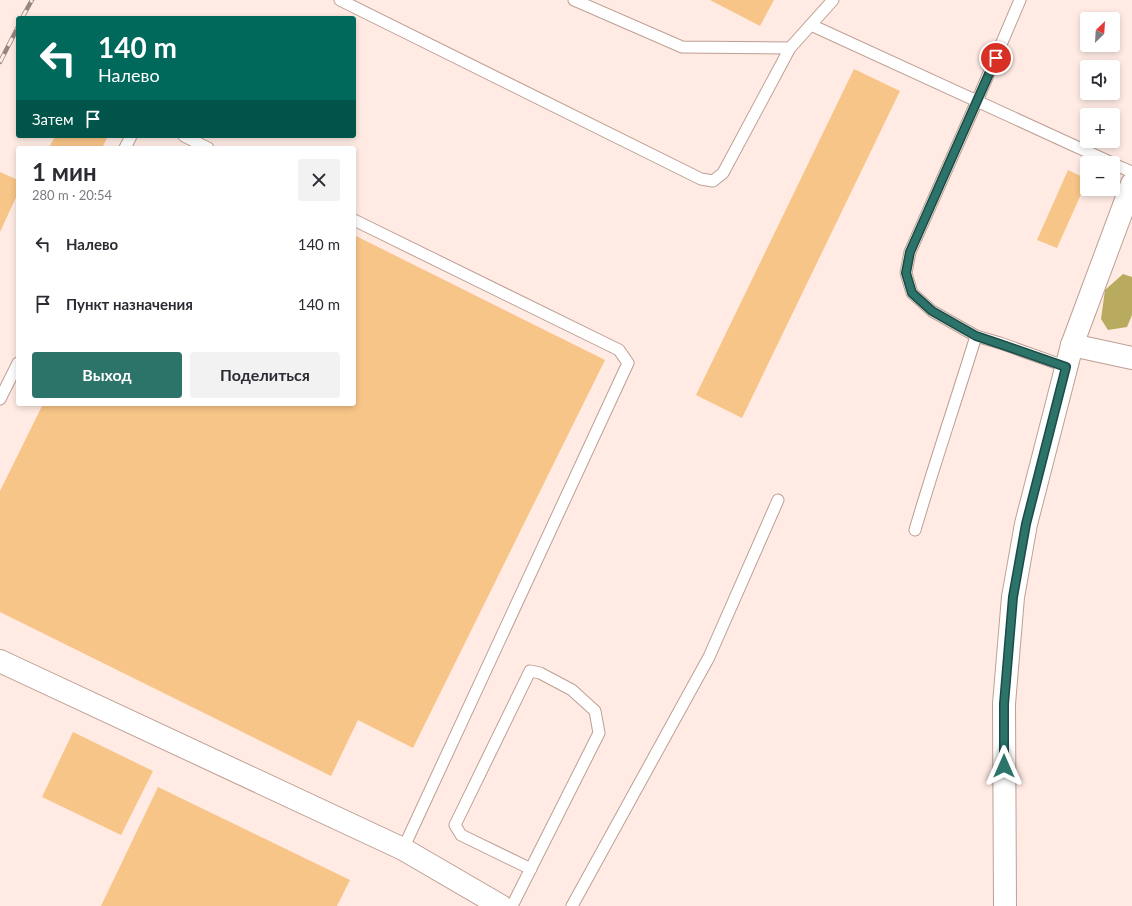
<!DOCTYPE html>
<html lang="ru">
<meta charset="utf-8">
<style>
:root{--surface:#fff;--page:#f2f2f3;--text:#2b2b33;--muted:#7c7c81;--accent:#2c736a}
body{margin:0;font-family:Lato,sans-serif;background:var(--page);color:var(--text);height:100vh;display:flex;flex-direction:column;font-size:15px;white-space:nowrap}
*{box-sizing:border-box;margin:0}
p{font-size:13px;color:var(--muted)}
.icon{flex:none;width:22px;height:22px;fill:none;stroke:currentColor;stroke-width:2;stroke-linecap:round;stroke-linejoin:round}
.map{position:relative;flex:1;overflow:hidden}
.side{position:absolute;left:16px;top:146px;width:340px;height:260px;display:flex;flex-direction:column;background:var(--surface);border-radius:4px;box-shadow:0 2px 6px #0003}
.side>*{flex:none}
.hud{position:absolute;left:16px;top:16px;width:340px;height:122px;border-radius:4px;box-shadow:0 2px 6px #0003;background:#00695c;color:#fff;overflow:hidden}
.needle{width:26px;rotate:25deg}
.buttons{position:absolute;left:1080px;top:12px;display:grid;gap:8px}
.buttons a{display:grid;place-items:center;width:40px;height:40px;border-radius:4px;background:var(--surface);box-shadow:0 2px 6px #0003;font-size:20px}
.pin{position:absolute;display:grid;place-items:center;width:34px;height:34px;color:#fff;margin:-17px;border:2px solid #fff;border-radius:50%;box-shadow:0 1px 4px #0007}
.me{position:absolute;width:44px;margin:-22px;rotate:0deg;stroke-linejoin:round;filter:drop-shadow(0 0 3px #0008)}
.turn{display:flex;align-items:center;gap:14px;height:84px;padding:0 16px;font-size:18px}
.turn .icon{width:52px;height:52px;stroke-width:2.5}
.turn b{display:block;font-size:28px;line-height:34px}
.then{display:flex;align-items:center;height:38px;padding:0 16px;background:#0003;gap:8px;font-size:15px}
.round{display:grid;place-items:center;flex:none;width:42px;height:42px;border-radius:4px;background:var(--page)}
.headline{display:flex;align-items:center;justify-content:space-between;height:68px;padding:0 16px}
h1{font-size:24px;font-weight:700;line-height:30px}
.button{display:flex;gap:8px;margin-top:auto;padding:8px 16px}
.button a{flex:1;height:46px;border-radius:4px;background:var(--accent);color:#fff;font-size:16px;font-weight:700;line-height:46px;text-align:center}
.button a+a{background:var(--page);color:var(--text)}
ul{padding:0;list-style:none}
li{display:flex;align-items:center;gap:12px;height:60px;padding:0 16px}
li div{flex:1}
li b{display:block;font-size:15px}
li em{font-style:normal}
.map>svg:first-child{display:block}
</style>
<div class="map">
<svg width="1132" height="906" viewBox="0 0 1132 906">
<rect width="100%" height="100%" fill="#ffebe4"/>
<path fill="#b8aa5f" d="M1123,274L1132,277V315L1127,327L1108,330L1101,319L1105,290Z"/>
<g fill="#f8c588">
<path d="M710,0H774L760,26Z"/>
<path d="M854,69L900,91L742,418L696,395Z"/>
<path d="M55,136H108L102,148H49Z"/>
<path d="M1068,170L1087,179V181L1057,248L1037,240Z"/>
<path d="M0,172L18,180V193L0,232Z"/>
<path d="M354,235L605,360L413,748L358,720L331,776L0,612V491L43,404H354Z"/>
<path d="M73,732L153,771L121,835L42,797Z"/>
<path d="M158,787L350,880L337,906H101Z"/>
</g>
<g fill="none" stroke-linecap="round" stroke-linejoin="round">
<g stroke="#bd9f93" stroke-width="13">
<g id="lane">
<path d="M340,0L701,179L713,181L723,173L790,48L833,0"/>
<path d="M574,0L682,47L790,48"/>
<path d="M811,25L1112,163"/>
<path d="M184,136L208,148"/>
<path d="M125,148L131,136"/>
<path d="M1113,164L1132,172"/>
<path d="M354,220L619,350L628,363L403,849"/>
<path d="M976,336L932,311L912,293L906,273L910,252L977,101L1020,0"/>
<path d="M0,399L18,363"/>
<path d="M915,530C934,465 956,401 976,336L1000,343L1067,367"/>
<path d="M512,906L599,733L595,711L572,690L540,673L530,671L455,825L461,835L531,869"/>
<path d="M572,906L709,657L778,500"/>
</g>
</g>
<g stroke="#bd9f93" stroke-width="24">
<g id="street">
<path d="M1072,345L1132,358"/>
<path d="M0,661L403,849L501,906"/>
</g>
</g>
<g stroke="#bd9f93" stroke-width="24">
<path id="secondary" d="M1005,906L1004,704L1013,597L1026,524L1072,345L1132,184"/>
</g>
<use href="#lane" stroke="#fff" stroke-width="11"/>
<use href="#street" stroke="#fff" stroke-width="22"/>
<use href="#secondary" stroke="#fff" stroke-width="22"/>
<g stroke="#968681" stroke-width="4.5">
<g id="rail">
<path d="M22,18L32,0"/>
<path d="M0,62L18,27"/>
</g>
</g>
<use href="#rail" stroke="#ffebe4" stroke-width="3" stroke-dasharray="9" stroke-linecap="butt"/>
</g>
<g fill="none" stroke-linecap="round" stroke-linejoin="round">
<g stroke="#1d4b45" stroke-width="10">
<path id="route" d="M996,58L910,252L906,273L912,293L932,311L976,336L1000,344L1066,367L1026,524L1013,597L1004,704V766"/>
</g>
<use href="#route" stroke="#2c736a" stroke-width="7"/>
</g>
</svg>
<div class="buttons">
<a><svg class="needle" viewBox="-14 -14 28 28"><path d="M0-13l5 13h-10z" fill="#e53935"/><path d="M0 13l5-13h-10z" fill="#7c7c81"/></svg></a>
<a><svg class="icon" aria-label="sound" viewBox="0 0 24 24"><path d="M4 9h4l5-4v14l-5-4H4zM17 9q2 3 0 6"/></svg></a>
<a>+</a>
<a>−</a>
</div>
<div class="pin" style="left:996px;top:58px;background:#d93025"><svg class="icon" aria-label="arrive" viewBox="0 0 24 24"><path d="M6 21V4h12l-3 4 3 4H6"/></svg></div>
<svg class="me" style="left:1004px;top:766px" viewBox="-20 -20 40 40"><path d="M0-17L14 15 0 8-14 15z" fill="#2c736a" stroke="#fff" stroke-width="4"/></svg>
<div class="hud">
<div class="turn"><svg class="icon" aria-label="left" viewBox="0 0 24 24"><path d="M17 20v-9H6M10 6l-5 5 5 5"/></svg><div><b>140 m</b>Налево</div></div>
<div class="then">Затем<svg class="icon" aria-label="arrive" viewBox="0 0 24 24"><path d="M6 21V4h12l-3 4 3 4H6"/></svg></div>
</div>
<section class="side">
<div class="headline"><div><h1>1 мин</h1><p>280 m · 20:54</p></div><a class="round"><svg class="icon" aria-label="close" viewBox="0 0 24 24"><path d="M6 6l12 12M18 6L6 18"/></svg></a></div>
<ul>
<li><svg class="icon" aria-label="left" viewBox="0 0 24 24"><path d="M17 20v-9H6M10 6l-5 5 5 5"/></svg><div><b>Налево</b></div><em>140 m</em></li>
<li><svg class="icon" aria-label="arrive" viewBox="0 0 24 24"><path d="M6 21V4h12l-3 4 3 4H6"/></svg><div><b>Пункт назначения</b></div><em>140 m</em></li>
</ul>
<div class="button"><a>Выход</a><a>Поделиться</a></div>
</section>
</div>
